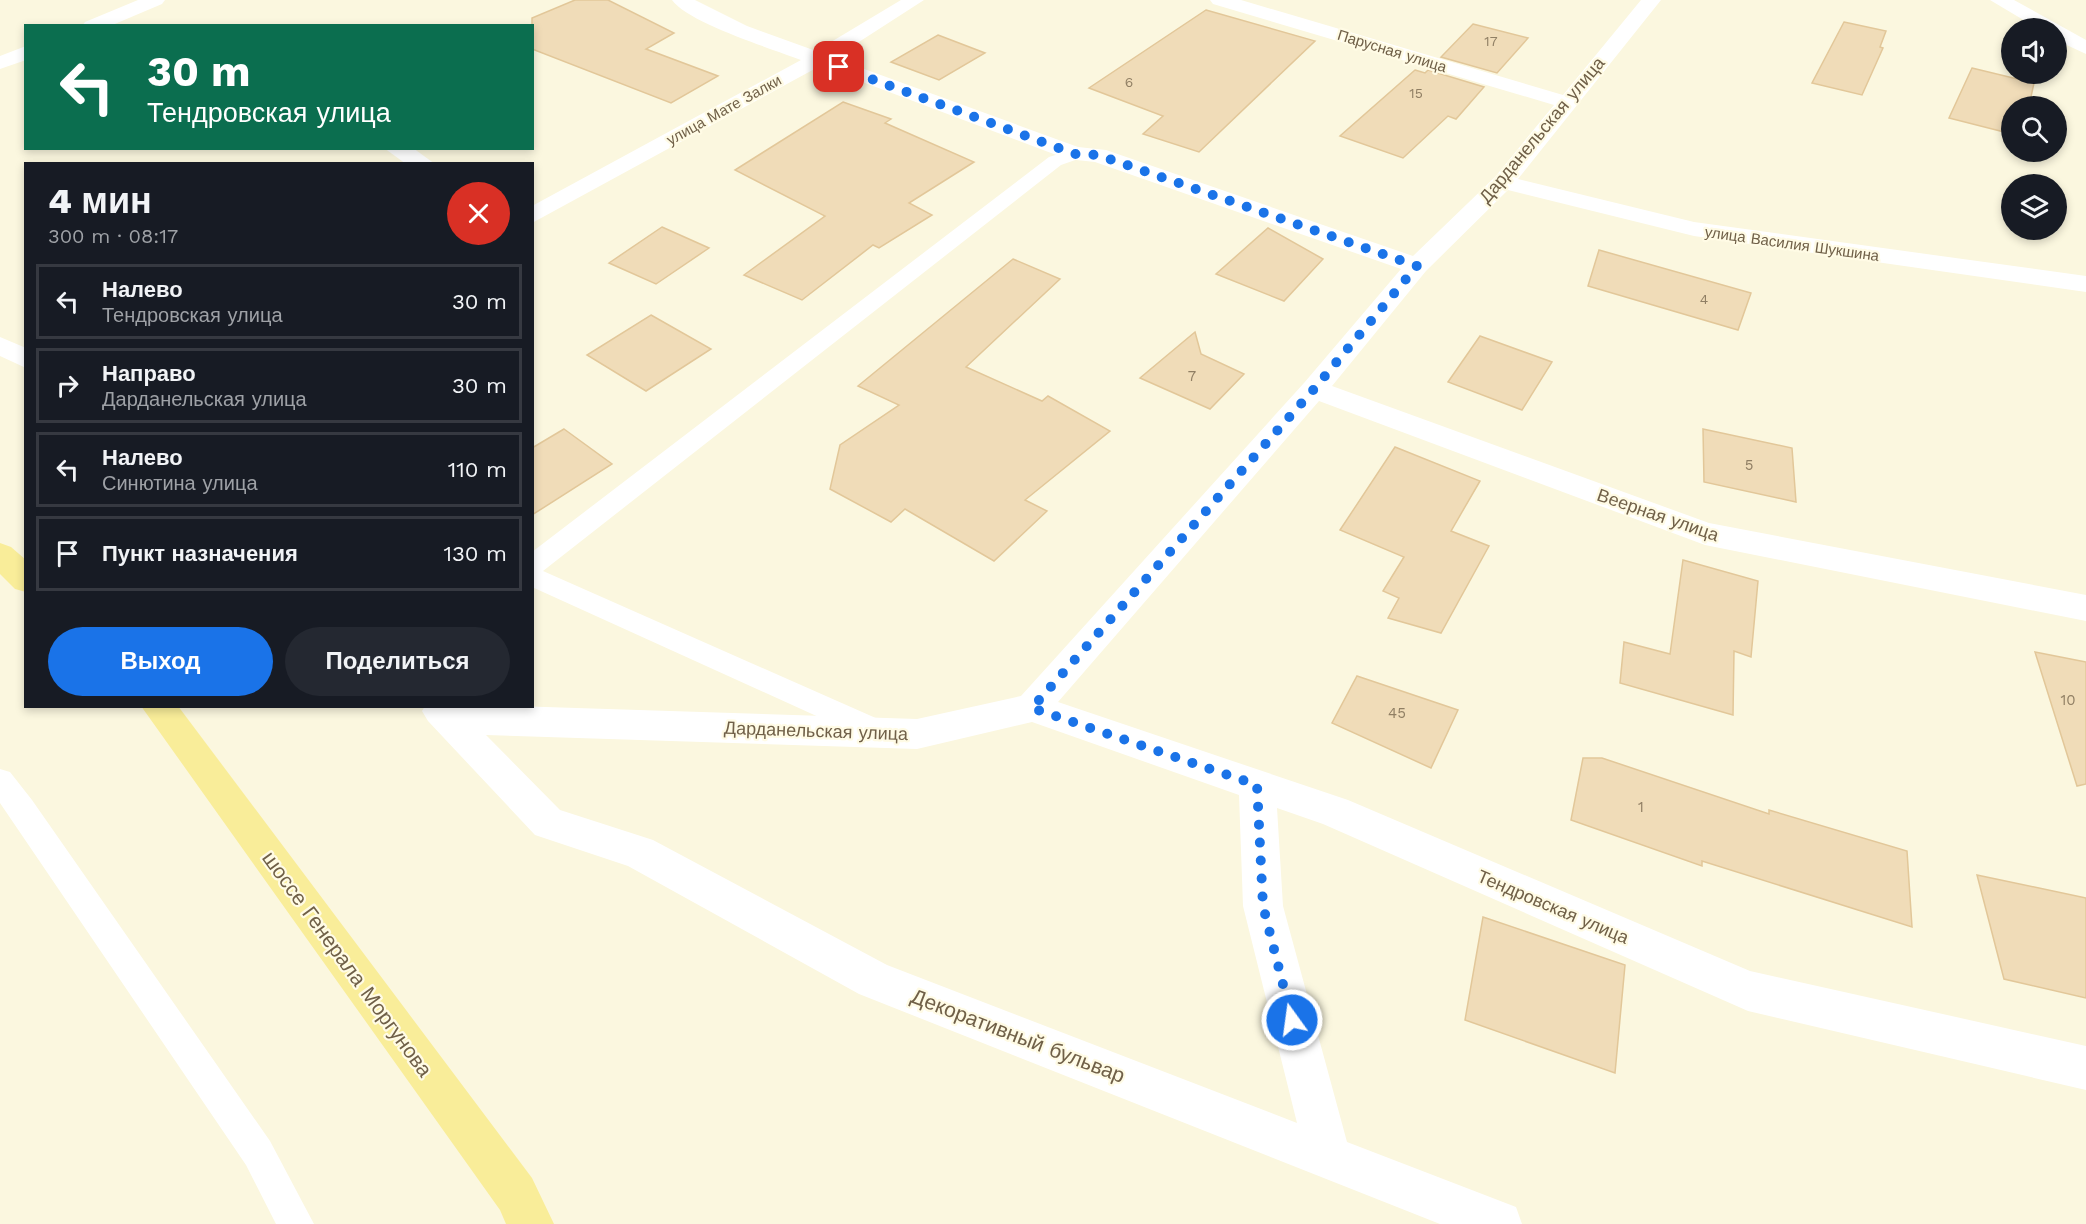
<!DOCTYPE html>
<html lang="ru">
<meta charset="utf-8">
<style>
:root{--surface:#171b24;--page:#242831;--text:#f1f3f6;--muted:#9ea1a6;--line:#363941;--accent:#1a73e8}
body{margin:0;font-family:"Work Sans",sans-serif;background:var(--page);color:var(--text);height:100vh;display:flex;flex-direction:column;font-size:22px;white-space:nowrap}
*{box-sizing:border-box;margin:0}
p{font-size:20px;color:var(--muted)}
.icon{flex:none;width:33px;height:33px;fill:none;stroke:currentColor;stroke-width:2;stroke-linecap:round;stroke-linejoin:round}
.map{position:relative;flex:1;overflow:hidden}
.panel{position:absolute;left:24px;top:162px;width:510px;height:546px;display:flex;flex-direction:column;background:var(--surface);border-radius:0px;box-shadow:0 3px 9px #0003}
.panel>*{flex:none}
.banner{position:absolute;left:24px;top:24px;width:510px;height:126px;border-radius:0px;box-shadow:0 3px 9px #0003;background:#0b6e4f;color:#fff;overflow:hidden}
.fabs{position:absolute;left:2001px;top:18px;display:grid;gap:12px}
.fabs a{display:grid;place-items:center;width:66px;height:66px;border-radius:50%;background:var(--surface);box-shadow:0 3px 9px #0003;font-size:30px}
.pin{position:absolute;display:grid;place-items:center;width:51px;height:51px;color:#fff;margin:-26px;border-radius:12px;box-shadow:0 3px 9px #0006}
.me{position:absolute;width:66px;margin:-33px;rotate:346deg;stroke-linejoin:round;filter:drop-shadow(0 0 4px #0008)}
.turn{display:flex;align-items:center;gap:21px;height:126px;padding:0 24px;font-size:27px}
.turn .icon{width:78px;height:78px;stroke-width:2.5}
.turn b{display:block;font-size:42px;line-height:51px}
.round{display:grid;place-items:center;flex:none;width:63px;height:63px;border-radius:32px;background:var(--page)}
.head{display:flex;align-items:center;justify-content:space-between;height:102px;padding:0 24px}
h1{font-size:36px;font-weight:800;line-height:45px}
.button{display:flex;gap:12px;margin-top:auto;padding:12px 24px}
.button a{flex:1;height:69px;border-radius:36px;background:var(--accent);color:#fff;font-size:24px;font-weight:800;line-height:69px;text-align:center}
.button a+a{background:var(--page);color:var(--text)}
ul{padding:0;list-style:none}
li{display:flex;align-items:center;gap:18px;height:75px;margin:0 12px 9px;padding:0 12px;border:3px solid var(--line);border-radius:0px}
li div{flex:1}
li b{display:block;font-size:22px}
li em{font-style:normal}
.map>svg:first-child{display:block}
</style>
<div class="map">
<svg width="2086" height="1224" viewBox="0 0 2086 1224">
<rect width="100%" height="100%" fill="#fbf7df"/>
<g fill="#f0dcb8" stroke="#e2c799" stroke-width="1.5">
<path d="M575,0H608L674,33L646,49L718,76L671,103L532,49V18Z"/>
<path d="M1206,10L1315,41L1199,152L1143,134L1163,116L1089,88Z"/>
<path d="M1844,22L1886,31L1880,47L1883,48L1862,95L1812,83Z"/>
<path d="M1473,24L1528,38L1497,73L1441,57Z"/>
<path d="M938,35L985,53L939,80L891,62Z"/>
<path d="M1972,68L2034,83L2029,106H2012V134L1949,118Z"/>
<path d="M1415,70L1425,73L1428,70L1484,87L1456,119L1448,116L1403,158L1340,136Z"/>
<path d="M843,102L891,119L885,123L974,162L909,203L932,215L879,248L873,245L802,300L744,275L825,216L735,170Z"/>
<path d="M662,227L709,248L656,284L609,263Z"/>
<path d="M1268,228L1323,259L1284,301L1216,274Z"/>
<path d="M1599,250L1751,293L1738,330L1588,286Z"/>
<path d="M1013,259L1060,279L966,367L1042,401L1048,396L1110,431L1025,500L1047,511L994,561L905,509L891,522L830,489L840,445L899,405L858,386Z"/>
<path d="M651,315L711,349L646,391L587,355Z"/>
<path d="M1195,332L1201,354L1244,374L1210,409L1140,378Z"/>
<path d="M1480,336L1552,362L1522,410L1448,382Z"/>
<path d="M564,429L612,464L532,515V448Z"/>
<path d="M1703,429L1792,448L1796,502L1704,482Z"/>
<path d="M1395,447L1480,481L1451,531L1489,546L1441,633L1388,618L1399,598L1383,591L1404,557L1340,530Z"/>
<path d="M1683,560L1758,581L1751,657L1734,651L1733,715L1620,683L1624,642L1670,654Z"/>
<path d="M2035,652L2086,662V784L2077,786Z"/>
<path d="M1357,676L1458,710L1431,768L1332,723Z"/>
<path d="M1583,758H1602L1769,814V810L1907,851L1912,927L1702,861V866L1571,820Z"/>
<path d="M1977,875L2086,898V998L2004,979Z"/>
<path d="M1483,917L1625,965L1615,1073L1465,1020Z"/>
</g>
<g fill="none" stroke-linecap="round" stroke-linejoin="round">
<g fill="#fff" fill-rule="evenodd">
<path d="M1075,149L1084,154L1081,158L1061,165L543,571L887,723L891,731L887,739L877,742L867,739L532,587V552L1049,157Z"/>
<path d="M0,769L10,772L32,800L270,1141L314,1224H276L246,1165L0,803Z"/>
</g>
<g fill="#fff" fill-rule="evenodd">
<path d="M138,0H165L162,4L110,26H82L85,22Z"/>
<path d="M672,0H695L747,26L816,51L901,0H924L834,58L1078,147L1106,150L1413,256L1495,177L1554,105L1213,4L1210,0H1241L1563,95L1641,0H1661L1518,179L1694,222L2086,276V292L1694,236L1508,190L1426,271L1332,386L1709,523L2086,595V621L1705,545L1319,401L1058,702L1348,800L1750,971L2086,1046V1090L1748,1011L1323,824L1277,808L1283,906L1347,1142L1516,1207L1522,1224H1440L859,994L628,866L535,835L428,721L422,711L425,706H514L917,719L1021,696L1304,383L1401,269L1095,162L1067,159L820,66L532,223V206L801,60C773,49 688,23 672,0ZM1032,722L1239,795L1243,906L1297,1123L887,965L653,840L560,810L486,735L917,749Z"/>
<path d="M1990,0H2014L2086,40V54L2056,40V28H2037Z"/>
<path d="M26,46V60L0,69V56Z"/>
<path d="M384,148H413L435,164H406Z"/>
<path d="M0,337L26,348V368L0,356Z"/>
</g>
<g fill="#f9ed99" fill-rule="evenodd">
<path d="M0,543L11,547L26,560V592L15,589L0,574Z"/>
<path d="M141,706H178L532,1178L554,1224H506L500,1210Z"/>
</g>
</g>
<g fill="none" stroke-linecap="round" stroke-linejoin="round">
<path stroke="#1a73e8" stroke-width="10" stroke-dasharray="0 18" d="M839,67L1075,154L1098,155L1417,266L1314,389L1032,708L1257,785L1263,906L1292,1020"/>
</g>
<g text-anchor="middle" stroke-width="4.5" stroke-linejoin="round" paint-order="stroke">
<g font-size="14" fill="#907f64">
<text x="1491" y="46">17</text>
<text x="1129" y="87">6</text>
<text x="1416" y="98">15</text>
<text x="1704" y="304">4</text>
</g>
<g font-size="15" fill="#706048" stroke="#fffbe5">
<text transform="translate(1392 51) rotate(17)" y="5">Парусная улица</text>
<text transform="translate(724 110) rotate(-29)" y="5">улица Мате Залки</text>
<text transform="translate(1792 244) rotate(8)" y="5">улица Василия Шукшина</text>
</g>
<g font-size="15" fill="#907f64">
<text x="1192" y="381">7</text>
<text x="1749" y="470">5</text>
<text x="2068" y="705">10</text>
<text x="1397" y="718">45</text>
<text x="1641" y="812">1</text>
</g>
<g font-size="18" fill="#706048" stroke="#fffbe5">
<text transform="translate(1542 130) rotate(-50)" y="6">Дарданельская улица</text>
<text transform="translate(1658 515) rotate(19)" y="6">Веерная улица</text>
<text transform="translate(816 731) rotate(2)" y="6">Дарданельская улица</text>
<text transform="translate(1553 907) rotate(23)" y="6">Тендровская улица</text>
</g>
<g font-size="21" fill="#706048" stroke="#fffbe5">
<text transform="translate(347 964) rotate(54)" y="7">шоссе Генерала Моргунова</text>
<text transform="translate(1018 1036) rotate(21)" y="7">Декоративный бульвар</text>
</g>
</g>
</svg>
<div class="fabs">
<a><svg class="icon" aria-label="sound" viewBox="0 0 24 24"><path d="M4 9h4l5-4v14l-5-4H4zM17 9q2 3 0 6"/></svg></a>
<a><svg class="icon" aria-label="search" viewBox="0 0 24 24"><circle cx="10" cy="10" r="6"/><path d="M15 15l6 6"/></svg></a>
<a><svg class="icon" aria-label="layers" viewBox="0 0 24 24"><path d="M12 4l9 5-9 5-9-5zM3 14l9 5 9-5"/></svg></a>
</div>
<div class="pin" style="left:839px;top:67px;background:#d93025"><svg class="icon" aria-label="arrive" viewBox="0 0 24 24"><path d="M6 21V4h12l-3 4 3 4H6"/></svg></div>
<svg class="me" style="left:1292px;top:1020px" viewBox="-20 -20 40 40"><circle r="17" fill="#1a73e8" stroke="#fff" stroke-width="3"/><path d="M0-11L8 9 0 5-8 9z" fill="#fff"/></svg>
<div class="banner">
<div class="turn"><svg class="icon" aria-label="left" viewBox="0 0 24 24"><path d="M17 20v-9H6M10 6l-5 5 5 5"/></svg><div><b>30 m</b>Тендровская улица</div></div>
</div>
<section class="panel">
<div class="head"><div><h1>4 мин</h1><p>300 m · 08:17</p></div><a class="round" style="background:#d93025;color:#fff"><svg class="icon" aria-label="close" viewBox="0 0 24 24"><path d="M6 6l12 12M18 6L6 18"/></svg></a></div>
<ul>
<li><svg class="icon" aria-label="left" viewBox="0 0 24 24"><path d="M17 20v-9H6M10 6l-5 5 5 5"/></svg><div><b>Налево</b><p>Тендровская улица</p></div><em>30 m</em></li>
<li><svg class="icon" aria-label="right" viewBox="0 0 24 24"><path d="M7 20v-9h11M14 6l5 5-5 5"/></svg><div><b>Направо</b><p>Дарданельская улица</p></div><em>30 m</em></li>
<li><svg class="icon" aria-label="left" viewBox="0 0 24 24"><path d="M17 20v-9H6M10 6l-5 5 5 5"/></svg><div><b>Налево</b><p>Синютина улица</p></div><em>110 m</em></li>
<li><svg class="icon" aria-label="arrive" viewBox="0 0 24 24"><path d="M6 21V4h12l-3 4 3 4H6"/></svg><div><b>Пункт назначения</b></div><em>130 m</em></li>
</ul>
<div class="button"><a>Выход</a><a>Поделиться</a></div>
</section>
</div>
